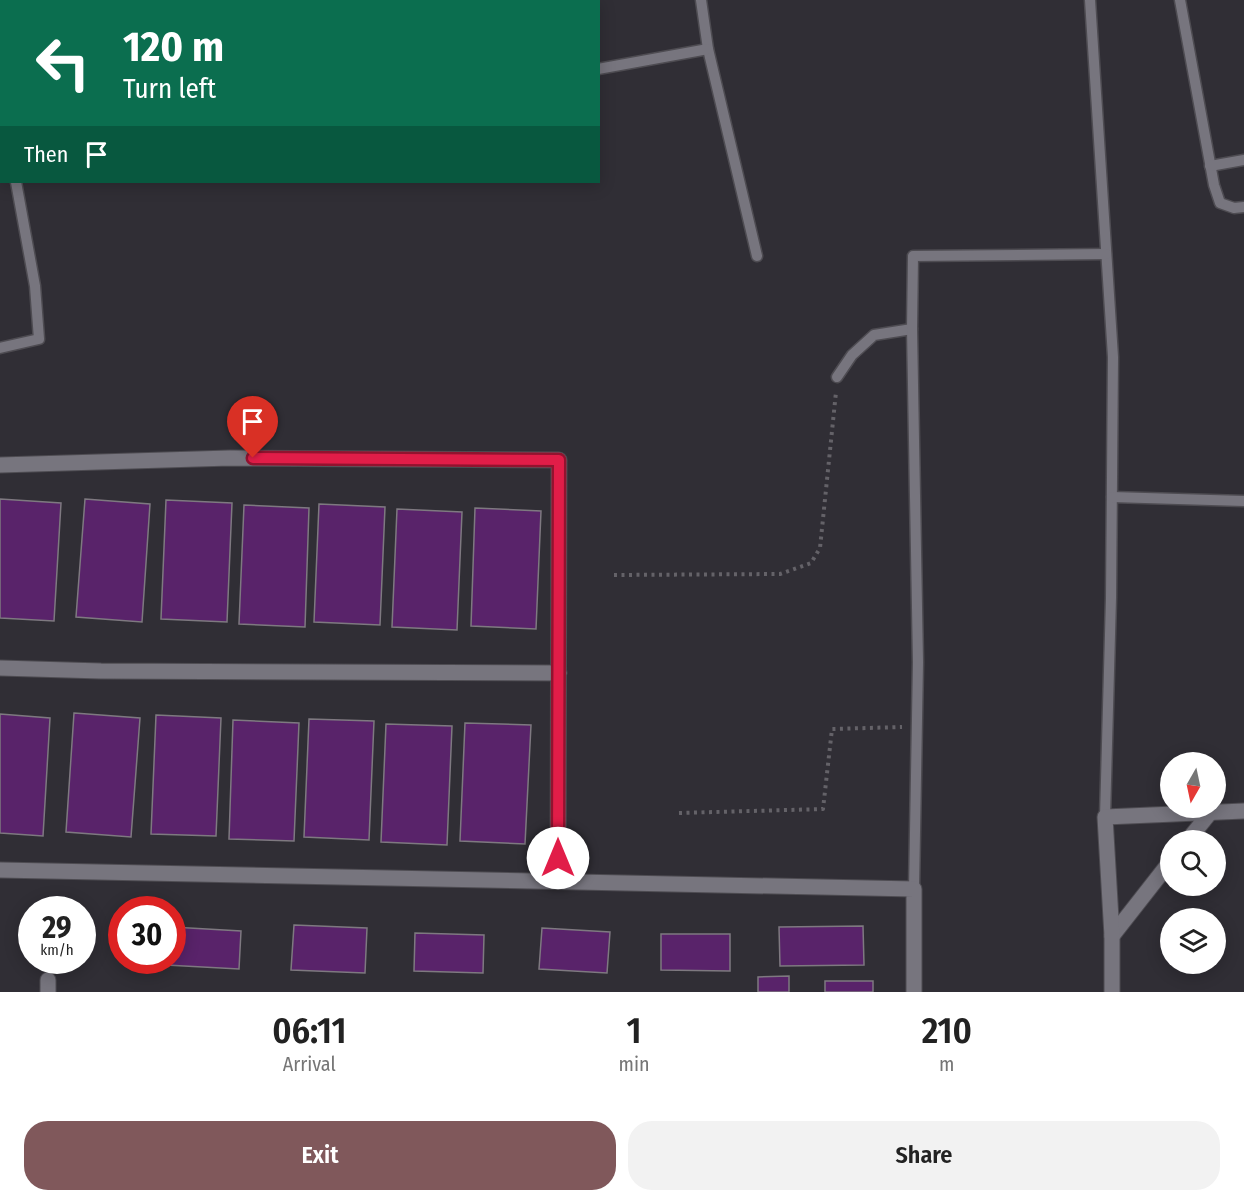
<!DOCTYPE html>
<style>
:root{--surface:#fff;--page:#f2f2f2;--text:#222;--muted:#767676;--accent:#80585b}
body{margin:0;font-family:"Fira Sans Condensed",sans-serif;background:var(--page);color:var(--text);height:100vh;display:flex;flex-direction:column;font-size:22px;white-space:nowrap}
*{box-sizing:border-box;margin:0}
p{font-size:20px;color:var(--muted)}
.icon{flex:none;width:33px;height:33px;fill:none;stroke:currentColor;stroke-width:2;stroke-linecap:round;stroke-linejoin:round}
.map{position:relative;height:992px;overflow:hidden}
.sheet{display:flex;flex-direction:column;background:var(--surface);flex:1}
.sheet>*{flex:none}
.guide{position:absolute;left:0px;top:0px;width:600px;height:183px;box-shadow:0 3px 15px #0003;background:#0b6e4f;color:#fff;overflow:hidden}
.needle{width:39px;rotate:189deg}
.controls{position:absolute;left:1160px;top:752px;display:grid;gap:12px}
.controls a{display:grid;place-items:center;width:66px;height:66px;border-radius:50%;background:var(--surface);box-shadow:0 3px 15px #0003;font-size:30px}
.speed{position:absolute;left:18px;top:896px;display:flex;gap:12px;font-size:30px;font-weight:700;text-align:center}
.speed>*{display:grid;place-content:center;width:78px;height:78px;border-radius:50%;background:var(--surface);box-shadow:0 3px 15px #0003;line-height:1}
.speed small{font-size:15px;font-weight:400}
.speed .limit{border:9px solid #d22;background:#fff;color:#111}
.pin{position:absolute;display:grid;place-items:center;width:51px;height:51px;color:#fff;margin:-62px -26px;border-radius:50% 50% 50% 0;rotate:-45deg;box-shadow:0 0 6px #0007}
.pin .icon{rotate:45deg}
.me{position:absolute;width:66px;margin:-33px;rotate:0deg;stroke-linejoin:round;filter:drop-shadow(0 0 4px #0008)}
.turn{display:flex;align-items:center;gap:21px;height:126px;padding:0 24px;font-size:27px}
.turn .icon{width:78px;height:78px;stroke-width:2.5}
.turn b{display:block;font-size:42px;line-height:51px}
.then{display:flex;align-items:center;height:57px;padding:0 24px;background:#0003;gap:12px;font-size:22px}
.eta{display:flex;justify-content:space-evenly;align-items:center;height:102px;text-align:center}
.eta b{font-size:36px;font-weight:600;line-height:42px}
.primary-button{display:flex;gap:12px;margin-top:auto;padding:12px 24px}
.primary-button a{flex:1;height:69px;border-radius:24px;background:var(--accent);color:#fff;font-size:24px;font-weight:600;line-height:69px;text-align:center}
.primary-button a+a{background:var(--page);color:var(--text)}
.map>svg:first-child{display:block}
</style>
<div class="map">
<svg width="1244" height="992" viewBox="0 0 1244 992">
<rect width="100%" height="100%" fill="#302e35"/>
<g fill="#59236a" stroke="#7e7980" stroke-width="1.5">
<path d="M0,499L61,503L54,621L0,618Z"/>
<path d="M85,499L150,504L142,622L76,617Z"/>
<path d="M166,500L232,503L227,622L161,619Z"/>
<path d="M319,504L385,507L380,625L314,622Z"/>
<path d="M244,505L309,508L305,627L239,624Z"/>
<path d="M475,508L541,511L536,629L471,626Z"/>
<path d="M397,509L462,512L457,630L392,627Z"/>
<path d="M74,713L140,718L131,837L66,832Z"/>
<path d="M0,714L50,718L43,836L0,833Z"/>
<path d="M156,715L221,718L216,836L151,834Z"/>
<path d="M309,719L374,721L369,840L304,837Z"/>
<path d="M233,720L299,723L294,841L229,839Z"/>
<path d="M465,723L531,725L525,844L460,841Z"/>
<path d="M386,724L452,726L447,845L381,842Z"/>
<path d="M294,925L367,928L365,973L291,970Z"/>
<path d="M863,926L864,965L780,966L779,927Z"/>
<path d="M172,927L241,931L239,969L166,965V960H172Z"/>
<path d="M542,928L610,932L607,973L539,969Z"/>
<path d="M415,933L484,935L483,973L414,971Z"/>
<path d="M661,934H730V971L661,970Z"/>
<path d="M789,976V992H758V977Z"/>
<rect x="825" y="981" width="48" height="11"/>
</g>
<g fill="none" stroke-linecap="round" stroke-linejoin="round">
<g stroke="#4e4c52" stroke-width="13">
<g id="lane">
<path d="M701,0L708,49L757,256"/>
<path d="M1090,0L1113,357L1111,598L1105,817"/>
<path d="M1180,0L1214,185L1220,203L1234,208L1244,207"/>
<path d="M598,69L708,49"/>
<path d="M0,93L2,101"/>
<path d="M1210,166L1244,160"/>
<path d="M0,348L39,339L35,286L16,182"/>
<path d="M837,377L852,355L874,335L912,329"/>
<path d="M1112,497L1244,501"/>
<path d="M914,889L918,662L912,329L913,256L1106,254"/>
</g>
</g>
<g stroke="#4e4c52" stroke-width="17">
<g id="street">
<path d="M0,465L230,458L559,460L558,881"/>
<path d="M0,668L101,671L559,673"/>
<path d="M1188,840L1209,814"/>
<path d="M0,870L914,889V992"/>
<path d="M1112,936L1170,862"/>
<path d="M48,992V980"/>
<path d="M1112,992V936L1105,817L1244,811"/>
</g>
</g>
<g stroke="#646268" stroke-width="4" stroke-dasharray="3 4.5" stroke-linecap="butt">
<path d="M614,575L780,574L811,563L820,548L836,392"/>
<path d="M679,813L823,809L832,729L902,727"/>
</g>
<use href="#lane" stroke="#77757e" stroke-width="10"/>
<use href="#street" stroke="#77757e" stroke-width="15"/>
</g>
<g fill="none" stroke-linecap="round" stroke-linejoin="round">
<g stroke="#92132f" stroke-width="15">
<path id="route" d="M253,458L559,460L558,858"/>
</g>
<use href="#route" stroke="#e11d48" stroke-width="10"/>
</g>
</svg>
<div class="controls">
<a><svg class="needle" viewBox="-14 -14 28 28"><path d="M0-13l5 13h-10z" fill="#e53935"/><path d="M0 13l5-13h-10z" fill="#767676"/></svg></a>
<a><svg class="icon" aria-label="search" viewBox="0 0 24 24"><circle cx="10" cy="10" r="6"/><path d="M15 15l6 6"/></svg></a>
<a><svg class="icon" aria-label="layers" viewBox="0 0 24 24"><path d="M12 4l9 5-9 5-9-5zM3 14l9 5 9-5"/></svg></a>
</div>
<div class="speed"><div>29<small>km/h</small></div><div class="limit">30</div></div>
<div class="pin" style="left:253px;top:458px;background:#d93025"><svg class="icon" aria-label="arrive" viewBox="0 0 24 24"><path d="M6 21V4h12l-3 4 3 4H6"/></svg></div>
<svg class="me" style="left:558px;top:858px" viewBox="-20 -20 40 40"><circle r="19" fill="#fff"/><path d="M0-13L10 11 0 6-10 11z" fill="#e11d48"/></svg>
<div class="guide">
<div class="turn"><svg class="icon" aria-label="left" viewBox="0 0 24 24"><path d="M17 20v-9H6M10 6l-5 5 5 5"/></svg><div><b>120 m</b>Turn left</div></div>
<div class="then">Then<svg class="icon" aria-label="arrive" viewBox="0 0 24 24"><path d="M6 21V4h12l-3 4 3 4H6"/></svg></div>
</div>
</div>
<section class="sheet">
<div class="eta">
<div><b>06:11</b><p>Arrival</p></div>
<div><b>1</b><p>min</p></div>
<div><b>210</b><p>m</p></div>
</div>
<div class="primary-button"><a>Exit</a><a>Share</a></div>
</section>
